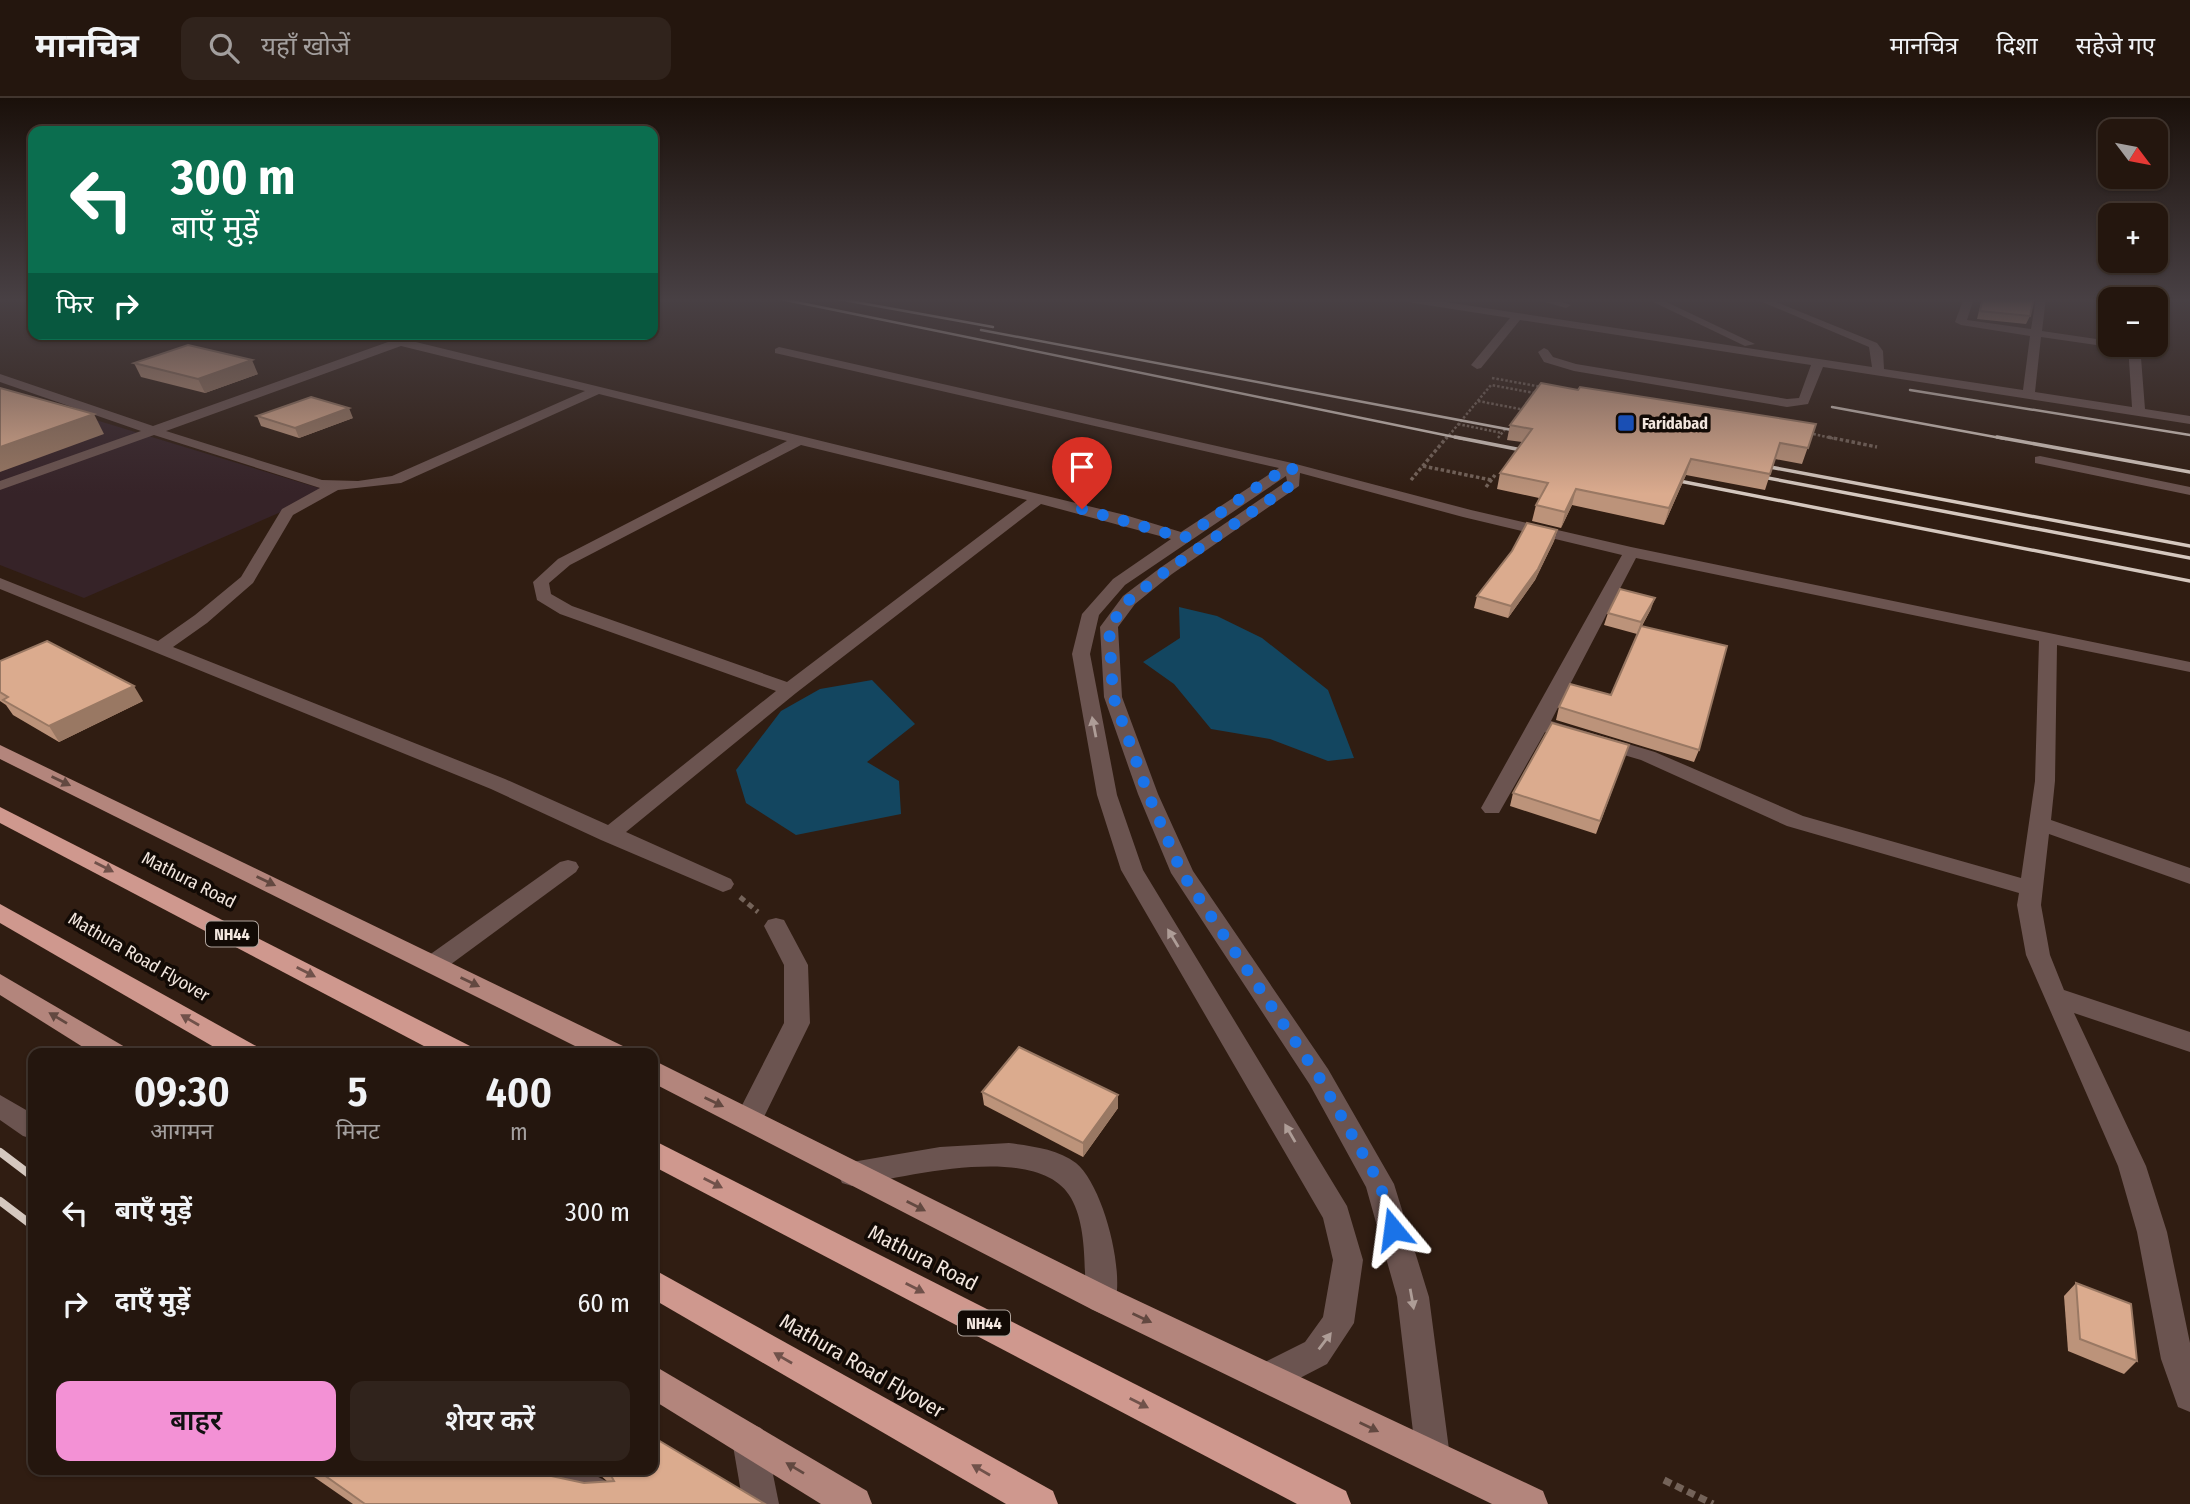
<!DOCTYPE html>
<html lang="hi">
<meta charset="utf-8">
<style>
:root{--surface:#24160e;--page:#30231c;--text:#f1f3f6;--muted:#a39f9e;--line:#41352e;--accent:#f391d5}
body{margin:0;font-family:"Fira Sans Condensed","Noto Sans Devanagari",sans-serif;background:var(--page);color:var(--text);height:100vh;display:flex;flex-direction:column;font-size:26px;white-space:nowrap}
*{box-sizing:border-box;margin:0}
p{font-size:23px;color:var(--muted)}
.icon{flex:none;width:38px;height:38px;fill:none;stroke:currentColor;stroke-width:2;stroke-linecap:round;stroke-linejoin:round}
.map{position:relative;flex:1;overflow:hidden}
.drawer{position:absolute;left:28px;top:950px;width:630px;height:427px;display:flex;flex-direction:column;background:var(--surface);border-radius:14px;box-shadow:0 2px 5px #0004,0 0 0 2px var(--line)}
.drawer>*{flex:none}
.top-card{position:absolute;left:28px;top:28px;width:630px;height:214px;border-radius:14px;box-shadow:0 2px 5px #0004,0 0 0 2px var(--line);background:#0b6e4f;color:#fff;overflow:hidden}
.needle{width:46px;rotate:122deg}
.tools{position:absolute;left:2098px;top:21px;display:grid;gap:14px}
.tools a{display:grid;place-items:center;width:70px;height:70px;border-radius:14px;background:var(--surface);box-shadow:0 2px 5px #0004,0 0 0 2px var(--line);font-size:35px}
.pin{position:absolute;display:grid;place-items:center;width:60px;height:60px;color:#fff;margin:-72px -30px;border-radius:50% 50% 50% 0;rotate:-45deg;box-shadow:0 0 7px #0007}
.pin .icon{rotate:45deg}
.me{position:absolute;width:77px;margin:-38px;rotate:344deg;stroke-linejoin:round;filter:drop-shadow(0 0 5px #0008)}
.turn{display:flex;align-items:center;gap:24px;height:147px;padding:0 28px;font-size:32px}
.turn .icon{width:91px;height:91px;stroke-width:2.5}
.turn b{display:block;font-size:49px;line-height:60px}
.then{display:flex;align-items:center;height:66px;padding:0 28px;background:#0003;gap:14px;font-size:26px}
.eta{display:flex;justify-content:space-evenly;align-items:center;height:119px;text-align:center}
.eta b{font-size:42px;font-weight:600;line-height:49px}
.button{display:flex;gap:14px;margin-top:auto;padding:14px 28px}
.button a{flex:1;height:80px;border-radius:14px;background:var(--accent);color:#111;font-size:28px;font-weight:600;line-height:80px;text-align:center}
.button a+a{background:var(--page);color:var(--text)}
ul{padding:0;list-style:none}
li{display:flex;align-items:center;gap:21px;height:91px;padding:0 28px}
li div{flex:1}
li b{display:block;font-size:26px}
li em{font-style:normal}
header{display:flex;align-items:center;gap:42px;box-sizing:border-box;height:98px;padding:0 35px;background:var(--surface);border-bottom:2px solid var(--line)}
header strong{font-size:33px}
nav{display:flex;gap:38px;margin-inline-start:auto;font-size:24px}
.search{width:490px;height:63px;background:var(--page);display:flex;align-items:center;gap:18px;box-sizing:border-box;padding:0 24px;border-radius:14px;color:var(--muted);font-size:26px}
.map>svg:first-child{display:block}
</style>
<header>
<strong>मानचित्र</strong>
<div class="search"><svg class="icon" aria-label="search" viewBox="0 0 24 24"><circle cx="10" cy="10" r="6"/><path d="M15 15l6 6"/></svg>यहाँ खोजें</div>
<nav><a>मानचित्र</a><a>दिशा</a><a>सहेजे गए</a></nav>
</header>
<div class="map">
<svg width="2190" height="1406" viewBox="0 0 2190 1406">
<rect width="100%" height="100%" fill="#301d12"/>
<path fill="#362328" d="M4,294L329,393L84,500L0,467V295Z"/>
<g fill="#134660">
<path d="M1179,509L1217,518L1262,540L1328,592L1354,660L1328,663L1270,641L1211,631L1174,586L1143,564L1180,540Z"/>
<path d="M872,582L915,626L867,664L899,683L901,716L796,737L746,705L736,672L781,613L820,591Z"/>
</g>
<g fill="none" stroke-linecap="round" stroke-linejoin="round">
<g stroke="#746359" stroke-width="2.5" stroke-dasharray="2.5 2" stroke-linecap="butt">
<path d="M1492,280L1542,289"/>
<path d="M1478,303L1525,312"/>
<path d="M1458,326L1502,335"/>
<path d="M1809,335L1836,341"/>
<path d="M1498,340L1506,330"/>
<path d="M1446,341L1491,287L1540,296"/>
</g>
<g stroke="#746359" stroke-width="3.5" stroke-dasharray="3.5 2.5" stroke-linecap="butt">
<path d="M1828,339L1877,349"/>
<path d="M1423,368L1491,382"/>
<path d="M1411,382L1447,339"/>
<path d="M1486,389L1495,377"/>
</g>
<path stroke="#746359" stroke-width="5" stroke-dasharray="6 4.5" stroke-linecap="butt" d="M740,799L758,814"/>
<path stroke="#746359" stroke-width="7" stroke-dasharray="8 5" stroke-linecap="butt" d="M1664,1382L1713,1406"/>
<g fill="#6b5450" fill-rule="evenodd">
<path d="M1396,200H1419L1872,269L1869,249L1753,200H1766L1877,245L1883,253L1884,271L2023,292L2030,238L1961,227L1955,224L1964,200H1974L1967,222L2031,231L2036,200H2046L2042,233L2110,243V247H2115L2110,249L2041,239L2035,294L2132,309L2128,247H2140L2145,311L2190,318V326L1823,269L1808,306L1787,309L1574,273L1544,264L1538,254L1544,250L1548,252L1553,259L1576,266L1787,301L1799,300L1811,267L1520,222L1481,270L1477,271L1471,267L1510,220L1401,203Z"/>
<path d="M1531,200H1548L1571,207L1566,210Z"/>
<path d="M1645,200H1658L1755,246L1745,248Z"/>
<rect x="2126" y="200" width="10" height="1"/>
<path d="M363,236H383L1125,417L1181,434L1279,370L775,255V251L779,249L1292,365L1471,412L1631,449L2190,564V574L2057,547L2055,683L2051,722L2190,770V786L2049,736L2041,807L2050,857L2064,892L2190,934V954L2074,915L2146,1068L2167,1134L2190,1245V1314L2178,1309L2161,1261L2137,1134L2118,1068L2026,857L2017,807L2019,795L1787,728L1641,662L1545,634L1499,715H1485L1481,710L1622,457L1463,419L1300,375L1299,388L1172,476L1135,506L1118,529L1122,599L1158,696L1193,773L1328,971L1394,1086L1429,1199L1450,1359L1445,1371L1433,1376L1421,1371L1416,1359L1397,1199L1366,1089L1310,987L1171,775L1138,696L1104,599L1100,529L1123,498L1160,470L1287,383L1286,378L1125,487L1099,517L1090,556L1117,697L1143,772L1347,1108L1363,1162L1354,1225L1327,1266L1269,1296L1257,1292L1253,1280L1257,1268L1305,1244L1323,1219L1333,1162L1323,1120L1121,772L1097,697L1072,556L1082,516L1113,481L1171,441L1041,406L796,595L626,734L731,781L734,786L731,791L723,794L601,742L491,691L0,491V480L158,543L195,517L241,479L282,411L320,390L154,337L0,392V383L141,333L0,284V276L153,328L388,244ZM401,248L585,293L392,378L358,383L322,382L166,333ZM599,296L787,343L558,461L533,484L537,502L560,516L776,593L608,727L505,681L173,549L207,525L253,485L293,417L338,392L401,385ZM801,347L1027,402L787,584L572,508L551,496L549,485L570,467ZM1636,460L2039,543L2035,683L2021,780L1803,718L1655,654L1551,623Z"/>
<path d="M2040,358L2190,389V397L2035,365V359Z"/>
<path d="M568,762L576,764L579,769L576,774L443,872L434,875L425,872L422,866L425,860L560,764Z"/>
<path d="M776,820L784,822L808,867L810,925L759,1029L749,1032L739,1029L735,1021L784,925V867L764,828L768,822Z"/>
<path d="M0,997L33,1016V1041L23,1038L0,1022Z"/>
<path d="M1009,1045C1031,1048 1058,1051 1076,1065C1104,1088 1127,1180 1113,1211L1102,1216L1091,1211L1086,1201C1084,1170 1087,1128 1071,1100C1039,1043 905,1079 852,1088L842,1085L838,1076L842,1067L852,1064L940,1049Z"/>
<path d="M749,1325L761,1330L766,1342L779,1406H743L732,1342L737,1330Z"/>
<path d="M538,1372C571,1372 608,1369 624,1406C590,1406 553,1406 538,1372Z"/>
</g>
<g fill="#b3857c" fill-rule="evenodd">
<path d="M0,647L625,949L629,956H591L0,661Z"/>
<path d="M0,876L125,949L129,956H94L0,897Z"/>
<path d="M653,962L1113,1191L1543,1393L1548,1406H1492L1091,1211L653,985Z"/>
<path d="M653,1267L867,1393L872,1406H821L653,1302Z"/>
</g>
<g fill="#cf988e" fill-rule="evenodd">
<path d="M0,709L472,949L476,956H439L0,725Z"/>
<path d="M0,806L258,949L262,956H226L0,825Z"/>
<path d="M653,1042L1346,1393L1351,1406H1297L653,1068Z"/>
<path d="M653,1171L1053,1393L1058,1406H1006L653,1201Z"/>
</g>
<g stroke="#d5c8bf" stroke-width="2.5">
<path d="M776,200L1464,341"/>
<path d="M833,200L993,229"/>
<path d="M981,232L1528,335"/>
<path d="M1910,292L2190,337"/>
<path d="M1832,309L2006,341"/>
</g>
<g stroke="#d5c8bf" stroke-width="3.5">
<path d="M1455,339L1537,355"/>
<path d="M1997,339L2190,374"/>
<path d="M1754,366L2190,448"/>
<path d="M1752,377L2190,460"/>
<path d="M1664,380L2190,483"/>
</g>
<g stroke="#d5c8bf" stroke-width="8">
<path d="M0,1054L33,1079"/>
<path d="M0,1103L33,1128"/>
</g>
</g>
<g fill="#bc937a">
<path d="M1982,200H2034L2030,218L2026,226L1977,221Z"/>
<path d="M134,265L258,276L205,295L141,279Z"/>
<path d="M1578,292L1816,326L1802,366L1775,361L1765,392L1686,377L1664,427L1572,407L1561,430L1532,423L1536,407L1539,400L1497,391L1500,375L1522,344L1507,342L1510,327Z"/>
<path d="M257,318L353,320L299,340L261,328Z"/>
<path d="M1557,432L1554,443L1535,482L1508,520L1474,510L1477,498Z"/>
<path d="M1651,511L1642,528L1699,652L1694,664L1556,622L1559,609L1611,597L1640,531L1637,536L1604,527L1608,515Z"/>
<path d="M0,563L143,603L59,644L13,617L6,607L0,603Z"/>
<path d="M1629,647L1596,736L1510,708L1513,695Z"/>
<path d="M982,994L1118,997V1010L1083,1059L984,1007Z"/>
<path d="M2076,1185L2137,1263L2124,1276L2068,1253L2064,1198Z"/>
<path d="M304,1372H541L547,1377L584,1385L608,1384L599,1376L582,1372H653L765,1406H353Z"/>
</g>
<g fill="#997863">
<path d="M252,262L258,276L205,295L198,281Z"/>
<path d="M349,310L353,320L299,340L295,330Z"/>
<path d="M94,316L104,336L0,374V349Z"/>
<path d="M1691,361L1686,377L1664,427L1669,410Z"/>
<path d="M1576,391L1572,407L1561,430L1565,414Z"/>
<path d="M1557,432L1554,443L1535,482L1508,520L1511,508Z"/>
<path d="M1655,500L1651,511L1637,536L1641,524Z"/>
<path d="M134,588L143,603L59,644L49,628Z"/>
<path d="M1118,997V1010L1083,1059V1045Z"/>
</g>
<g fill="#dbab8e" stroke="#997863" stroke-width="2">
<path d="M1983,200H2034L2030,218L1980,213Z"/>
<path d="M188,247L252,262L198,281L134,265Z"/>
<path d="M1541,285L1578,292L1580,289L1816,326L1808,350L1780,345L1770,376L1691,361L1669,410L1576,391L1565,414L1536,407L1548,385L1500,375L1532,331L1510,327Z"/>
<path d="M0,290L94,316L0,349Z"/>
<path d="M311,299L349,310L295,330L257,318Z"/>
<path d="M1527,425L1557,432L1538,471L1511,508L1477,498L1512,453Z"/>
<path d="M1620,491L1655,500L1641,524L1608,515Z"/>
<path d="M1641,528L1727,548L1699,652L1559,609L1570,586L1611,597Z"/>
<path d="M47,543L134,588L49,628L3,602L8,599L0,594V563Z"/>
<path d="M1552,625L1629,647L1600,723L1513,695Z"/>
<path d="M1019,949L1118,997L1083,1045L982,994Z"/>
<path d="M2076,1185L2131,1206L2137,1263L2080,1241Z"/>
<path d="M653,1339L765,1406H365L317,1372H541L547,1377L584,1385L614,1383L608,1372H653Z"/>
</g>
<defs><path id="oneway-solid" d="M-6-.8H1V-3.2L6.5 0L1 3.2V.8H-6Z" transform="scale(1.75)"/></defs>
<g fill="#ae9d97">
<use href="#oneway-solid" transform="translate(1094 629) rotate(-101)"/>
<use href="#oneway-solid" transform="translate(1173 840) rotate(-121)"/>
<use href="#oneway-solid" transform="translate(1290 1035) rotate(-120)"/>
<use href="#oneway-solid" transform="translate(1412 1201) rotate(80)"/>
<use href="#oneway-solid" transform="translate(1325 1243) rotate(-53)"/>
</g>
<g fill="#624840">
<use href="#oneway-solid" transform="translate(61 683) rotate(26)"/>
<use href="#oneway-solid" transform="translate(266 783) rotate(26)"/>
<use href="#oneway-solid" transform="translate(470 884) rotate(26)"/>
<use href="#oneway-solid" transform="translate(58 920) rotate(-149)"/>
<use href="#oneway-solid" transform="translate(714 1004) rotate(26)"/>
<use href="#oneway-solid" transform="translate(916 1108) rotate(27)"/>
<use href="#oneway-solid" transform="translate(1142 1220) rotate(25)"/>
<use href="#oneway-solid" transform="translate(1369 1329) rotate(26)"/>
<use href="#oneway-solid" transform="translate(795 1370) rotate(-149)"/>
</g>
<g fill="#70514a">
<use href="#oneway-solid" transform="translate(104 769) rotate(27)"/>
<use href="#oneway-solid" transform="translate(306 874) rotate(27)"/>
<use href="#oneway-solid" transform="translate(190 922) rotate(-150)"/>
<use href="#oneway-solid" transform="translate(713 1085) rotate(27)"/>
<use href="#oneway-solid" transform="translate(915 1190) rotate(27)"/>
<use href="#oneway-solid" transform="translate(783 1260) rotate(-150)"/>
<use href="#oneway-solid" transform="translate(1139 1305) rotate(27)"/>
<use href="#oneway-solid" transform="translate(981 1372) rotate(-150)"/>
</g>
<linearGradient id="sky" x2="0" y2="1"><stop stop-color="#1a100a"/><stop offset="0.51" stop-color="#484044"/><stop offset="1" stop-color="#484044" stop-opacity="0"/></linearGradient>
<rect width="2190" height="396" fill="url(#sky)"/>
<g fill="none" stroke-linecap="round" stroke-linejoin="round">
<path stroke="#1a73e8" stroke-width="12" stroke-dasharray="0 21.6" d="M1082,411L1184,440L1270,380L1292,369L1294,385L1166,473L1129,502L1109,529L1113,598L1148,696L1182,775L1319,979L1380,1086L1393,1131"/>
</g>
<rect fill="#1a4fb4" stroke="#120a05" stroke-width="2.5" x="1617" y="316" width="18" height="18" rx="3.5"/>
<g text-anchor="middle" stroke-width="7" stroke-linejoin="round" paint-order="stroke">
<g font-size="16" font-weight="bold" fill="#f2e6de" stroke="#120a05" text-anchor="start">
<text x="1642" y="331">Faridabad</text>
</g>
<g fill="#120a05" stroke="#afa49d" stroke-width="2">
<rect x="206" y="823.5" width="52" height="25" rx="5"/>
<rect x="958" y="1212.5" width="52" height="25" rx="5"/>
</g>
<g font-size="16" font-weight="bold" fill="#f2e6de">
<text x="232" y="842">NH44</text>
<text x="984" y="1231">NH44</text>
</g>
<g font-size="18" fill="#f2e6de" stroke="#120a05">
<text transform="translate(189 782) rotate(27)" y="6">Mathura Road</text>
<text transform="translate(139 859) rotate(30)" y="6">Mathura Road Flyover</text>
</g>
<g font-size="21" fill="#f2e6de" stroke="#120a05">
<text transform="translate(923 1160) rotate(27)" y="7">Mathura Road</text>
<text transform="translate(862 1268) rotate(30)" y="7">Mathura Road Flyover</text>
</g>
</g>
</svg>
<div class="tools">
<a><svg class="needle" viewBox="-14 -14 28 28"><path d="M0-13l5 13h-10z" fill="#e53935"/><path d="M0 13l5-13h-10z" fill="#a39f9e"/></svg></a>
<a>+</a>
<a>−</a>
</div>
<div class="pin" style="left:1082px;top:411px;background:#d93025"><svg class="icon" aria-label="arrive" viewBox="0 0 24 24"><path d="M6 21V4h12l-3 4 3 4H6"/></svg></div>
<svg class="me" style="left:1393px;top:1131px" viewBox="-20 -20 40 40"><path d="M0-17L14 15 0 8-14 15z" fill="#1a73e8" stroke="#fff" stroke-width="4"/></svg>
<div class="top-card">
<div class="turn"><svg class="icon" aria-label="left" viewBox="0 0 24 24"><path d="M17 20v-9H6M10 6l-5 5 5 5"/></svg><div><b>300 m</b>बाएँ मुड़ें</div></div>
<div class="then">फिर<svg class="icon" aria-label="right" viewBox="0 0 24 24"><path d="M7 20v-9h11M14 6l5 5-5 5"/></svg></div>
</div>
<section class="drawer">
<div class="eta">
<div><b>09:30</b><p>आगमन</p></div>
<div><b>5</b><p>मिनट</p></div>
<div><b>400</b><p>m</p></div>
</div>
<ul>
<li><svg class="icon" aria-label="left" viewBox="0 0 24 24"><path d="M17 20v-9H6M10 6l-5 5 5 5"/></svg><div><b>बाएँ मुड़ें</b></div><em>300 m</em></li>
<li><svg class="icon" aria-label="right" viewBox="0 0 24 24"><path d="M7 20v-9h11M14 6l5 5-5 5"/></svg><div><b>दाएँ मुड़ें</b></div><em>60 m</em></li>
</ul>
<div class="button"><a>बाहर</a><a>शेयर करें</a></div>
</section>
</div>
